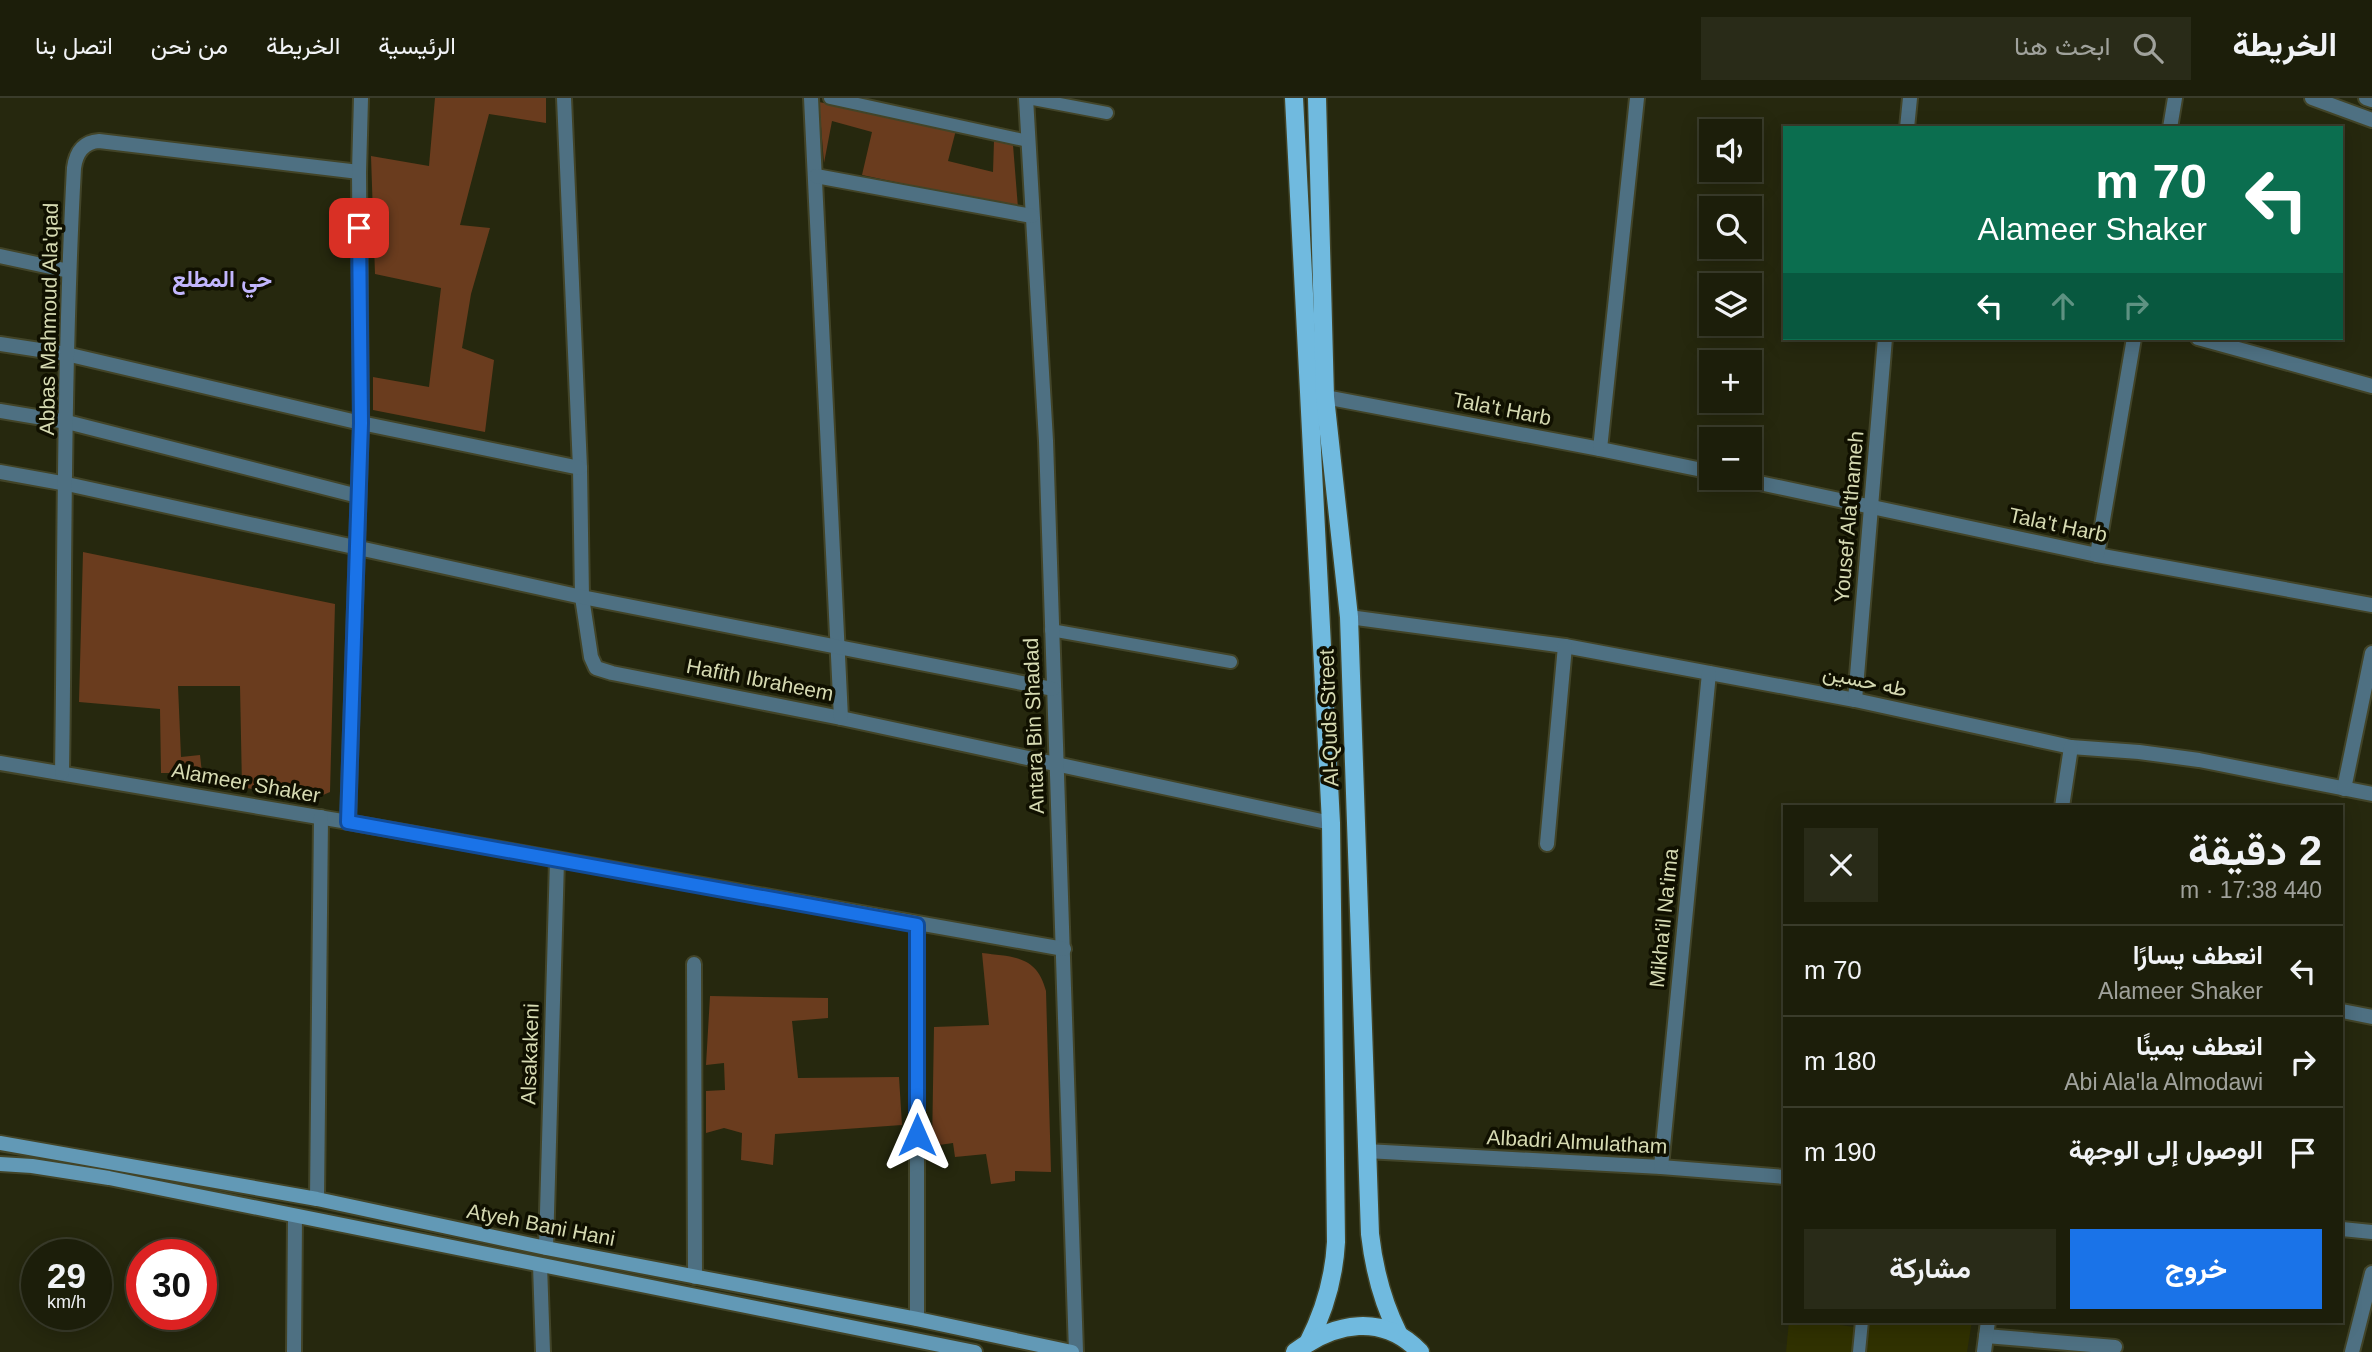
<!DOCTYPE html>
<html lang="ar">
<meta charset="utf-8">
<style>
:root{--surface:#1c1e0a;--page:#292b18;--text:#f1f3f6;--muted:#a0a29c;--line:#3a3c2b;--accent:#1a73e8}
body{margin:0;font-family:Arial,Vazirmatn,sans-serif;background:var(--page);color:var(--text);direction:rtl;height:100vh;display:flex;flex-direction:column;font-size:26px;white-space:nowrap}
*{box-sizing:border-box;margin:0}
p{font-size:23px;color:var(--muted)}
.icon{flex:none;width:38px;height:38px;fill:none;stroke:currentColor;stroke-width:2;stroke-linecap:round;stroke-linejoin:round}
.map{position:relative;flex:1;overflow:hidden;direction:ltr}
.details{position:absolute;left:1783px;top:707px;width:560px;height:518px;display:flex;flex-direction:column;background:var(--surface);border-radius:0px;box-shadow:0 4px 18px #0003,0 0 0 2px var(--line);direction:rtl}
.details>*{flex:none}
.top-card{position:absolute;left:1783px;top:28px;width:560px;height:214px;border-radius:0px;box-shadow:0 4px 18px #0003,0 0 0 2px var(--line);direction:rtl;background:#0b6e4f;color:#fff;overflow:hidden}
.tools{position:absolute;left:1699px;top:21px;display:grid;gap:14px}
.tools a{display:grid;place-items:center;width:63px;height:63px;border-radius:0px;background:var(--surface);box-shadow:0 4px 18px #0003,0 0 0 2px var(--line);font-size:35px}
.speed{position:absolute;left:21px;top:1141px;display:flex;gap:14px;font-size:35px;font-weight:700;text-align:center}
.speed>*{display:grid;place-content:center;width:91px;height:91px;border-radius:50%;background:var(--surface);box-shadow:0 4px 18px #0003,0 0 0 2px var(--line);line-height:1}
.speed small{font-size:18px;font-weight:400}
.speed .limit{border:10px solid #d22;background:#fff;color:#111}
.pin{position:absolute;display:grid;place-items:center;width:60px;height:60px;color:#fff;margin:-30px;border-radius:14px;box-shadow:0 4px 10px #0006}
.me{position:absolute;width:77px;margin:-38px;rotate:0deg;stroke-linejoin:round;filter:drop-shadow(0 0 5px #0008)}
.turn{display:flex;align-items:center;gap:24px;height:147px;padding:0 21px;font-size:32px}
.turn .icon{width:91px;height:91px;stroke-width:2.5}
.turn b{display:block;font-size:49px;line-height:60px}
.lanes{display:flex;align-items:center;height:66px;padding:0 21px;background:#0003;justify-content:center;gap:35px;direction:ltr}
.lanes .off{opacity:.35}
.round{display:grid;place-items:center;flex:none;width:74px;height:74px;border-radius:0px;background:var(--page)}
.headline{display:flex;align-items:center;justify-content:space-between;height:119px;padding:0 21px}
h1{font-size:42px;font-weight:700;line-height:52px}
.action{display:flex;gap:14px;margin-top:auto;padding:14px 21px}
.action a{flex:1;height:80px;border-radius:0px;background:var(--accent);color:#fff;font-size:28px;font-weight:700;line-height:80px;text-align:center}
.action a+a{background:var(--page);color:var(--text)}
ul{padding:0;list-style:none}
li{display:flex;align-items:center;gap:21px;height:91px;padding:0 21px;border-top:2px solid var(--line)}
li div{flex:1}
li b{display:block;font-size:26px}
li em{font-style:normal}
header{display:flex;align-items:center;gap:42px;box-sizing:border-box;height:98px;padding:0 35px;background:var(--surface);border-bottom:2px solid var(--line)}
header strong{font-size:33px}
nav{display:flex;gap:38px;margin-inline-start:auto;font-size:24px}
.search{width:490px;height:63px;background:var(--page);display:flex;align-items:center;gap:18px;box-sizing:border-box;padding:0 24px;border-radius:0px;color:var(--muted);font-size:26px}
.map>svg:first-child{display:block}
</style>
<header>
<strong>الخريطة</strong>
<div class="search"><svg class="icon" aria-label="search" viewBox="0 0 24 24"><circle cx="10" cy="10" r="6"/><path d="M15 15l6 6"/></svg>ابحث هنا</div>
<nav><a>الرئيسية</a><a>الخريطة</a><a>من نحن</a><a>اتصل بنا</a></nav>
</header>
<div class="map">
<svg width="2372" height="1254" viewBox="0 0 2372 1254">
<rect width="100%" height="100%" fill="#26280e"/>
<path fill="#303100" d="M1789,1223H1811L1869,1231L1870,1223H1972L1967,1254H1786Z"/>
<g fill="#6a3c1e">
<path d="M435,0H546V25L489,16L460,127L490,130L471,196L462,250L494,262L485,334L373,312V279L429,289L441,190L375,176L371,58L429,68Z"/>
<path d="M819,4L956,32L948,63L993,74L994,43L1013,47L1018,110L862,77L872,34L832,23L824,65Z"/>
<path d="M83,454L335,506L330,694L314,701L300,700L242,689L240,588H178L181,659L200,657L202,675H161L160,611L79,604Z"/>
<path d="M982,855C1013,859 1037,857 1046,893L1051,1074L1015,1073V1083L991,1086L986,1056L955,1059L953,1045L932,1048L934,929L989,927Z"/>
<path d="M710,898L828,900V920L792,923L798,980L899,979L902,1027L775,1036L773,1067L741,1062L742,1035L724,1030L706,1035V993L725,992L724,965L706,967Z"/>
</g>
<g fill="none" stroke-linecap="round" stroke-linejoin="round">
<g stroke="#424428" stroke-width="16">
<g id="lane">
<path d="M830,0L1028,43"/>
<path d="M1028,0L1107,15"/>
<path d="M1051,532L1231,564"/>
<path d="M1859,1254L1862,1223"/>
</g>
</g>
<g stroke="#424428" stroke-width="18">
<g id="street">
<path d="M564,0L580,370L582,499L591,559L596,570L612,575L841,620L1331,725"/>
<path d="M811,0L841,620"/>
<path d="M1026,0L1046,343L1076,1254"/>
<path d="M2312,0L2372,22"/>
<path d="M2366,0L2372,2"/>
<path d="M1907,30L1910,0"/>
<path d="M2170,30L2175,0"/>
<path d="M816,78L1032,118"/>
<path d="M0,158L69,173"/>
<path d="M2198,240L2372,288"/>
<path d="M0,246L66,256L361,325L580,370"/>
<path d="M1325,299L1600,351L1712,374"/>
<path d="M0,313L67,324L358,398"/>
<path d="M1600,351L1637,0"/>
<path d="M0,374L67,386L582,499L1053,591"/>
<path d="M1736,380L2097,457L2372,507"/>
<path d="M2097,457L2134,240"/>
<path d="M1349,519L1565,548L1855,602L2071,649L2139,654L2199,662L2372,696"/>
<path d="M1855,602L1885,240"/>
<path d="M0,665L348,724L1064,851"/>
<path d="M62,675C65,474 63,272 74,70C76,55 83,44 99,43L359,74"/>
<path d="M2344,691L2372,555"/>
<path d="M2062,709L2071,649"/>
<path d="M348,724L361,325L359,74L361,0"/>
<path d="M1547,746L1565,548"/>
<path d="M917,827V1221"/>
<path d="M694,866L695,1179"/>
<path d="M2342,913L2372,919"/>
<path d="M1366,1053L1661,1069L1785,1079"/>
<path d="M1661,1069L1709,575"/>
<path d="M317,1101L321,719"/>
<path d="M2342,1131L2372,1134"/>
<path d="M546,1150L557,762"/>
<path d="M540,1167L543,1254"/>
<path d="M1986,1238L2115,1249"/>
<path d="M294,1254L295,1118"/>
<path d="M1984,1254L1988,1223"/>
<path d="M2352,1254L2372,1175"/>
</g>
</g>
<g stroke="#424428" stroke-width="18">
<g id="secondary">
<path d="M0,1045L317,1101L546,1150L917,1221L1072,1254"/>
<path d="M0,1066L32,1068L109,1080L975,1254"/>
</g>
</g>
<g stroke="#424428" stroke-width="21">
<g id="primary">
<path d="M1294,0L1331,725L1336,1144C1334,1181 1325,1212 1308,1245"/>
<path d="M1317,0L1325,299L1349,519L1370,1136C1374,1171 1382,1203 1398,1235"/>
<path d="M1295,1254C1335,1224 1383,1215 1420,1254"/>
</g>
</g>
<use href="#lane" stroke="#4e7082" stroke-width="12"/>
<use href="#street" stroke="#4e7082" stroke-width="14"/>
<use href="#secondary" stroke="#6299b6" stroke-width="14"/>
<use href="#primary" stroke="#70badf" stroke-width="18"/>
</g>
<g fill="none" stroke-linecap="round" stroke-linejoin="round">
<g stroke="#114b97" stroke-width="18">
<path id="route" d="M359,130L361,325L348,724L917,827V1037"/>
</g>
<use href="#route" stroke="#1a73e8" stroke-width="12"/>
</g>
<g text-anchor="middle" stroke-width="7" stroke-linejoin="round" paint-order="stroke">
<g font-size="21" fill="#d6dab2" stroke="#101000">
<text transform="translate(49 221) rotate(-89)" y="7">Abbas Mahmoud Ala'qad</text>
<text transform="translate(1502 311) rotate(11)" y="7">Tala't Harb</text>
<text transform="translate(1849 419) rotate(-85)" y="7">Yousef Ala'thameh</text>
<text transform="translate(2058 427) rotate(12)" y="7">Tala't Harb</text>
<text transform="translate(760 582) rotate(11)" y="7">Hafith Ibraheem</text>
<text transform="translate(1865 583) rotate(12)" y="7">طه حسين</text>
<text transform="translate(1329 620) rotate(-92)" y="7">Al-Quds Street</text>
<text transform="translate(1034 628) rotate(-92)" y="7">Antara Bin Shadad</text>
<text transform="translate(246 685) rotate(10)" y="7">Alameer Shaker</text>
<text transform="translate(1664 820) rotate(-84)" y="7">Mikha'il Na'ima</text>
<text transform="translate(530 956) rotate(-88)" y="7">Alsakakeni</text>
<text transform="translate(1577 1044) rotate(3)" y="7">Albadri Almulatham</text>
<text transform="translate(541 1127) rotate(11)" y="7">Atyeh Bani Hani</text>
</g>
<g font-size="23" font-weight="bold" fill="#c2b6fd" stroke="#101000">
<text x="222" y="189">حي المطلع</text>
</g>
</g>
</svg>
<div class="tools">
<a><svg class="icon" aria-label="sound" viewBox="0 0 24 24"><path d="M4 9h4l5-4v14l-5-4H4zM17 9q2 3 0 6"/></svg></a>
<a><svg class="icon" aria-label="search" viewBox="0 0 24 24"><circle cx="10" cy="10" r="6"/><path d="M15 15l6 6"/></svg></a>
<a><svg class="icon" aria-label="layers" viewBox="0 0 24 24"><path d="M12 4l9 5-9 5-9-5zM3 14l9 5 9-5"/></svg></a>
<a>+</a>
<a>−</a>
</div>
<div class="speed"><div>29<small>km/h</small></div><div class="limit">30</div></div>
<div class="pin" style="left:359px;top:130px;background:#d93025"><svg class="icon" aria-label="arrive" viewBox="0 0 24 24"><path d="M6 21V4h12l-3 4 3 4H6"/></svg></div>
<svg class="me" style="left:917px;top:1037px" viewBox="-20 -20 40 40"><path d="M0-17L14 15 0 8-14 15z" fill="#1a73e8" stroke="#fff" stroke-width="4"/></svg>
<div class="top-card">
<div class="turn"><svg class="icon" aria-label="left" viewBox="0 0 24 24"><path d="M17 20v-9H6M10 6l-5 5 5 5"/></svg><div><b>70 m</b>Alameer Shaker</div></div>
<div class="lanes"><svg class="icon" aria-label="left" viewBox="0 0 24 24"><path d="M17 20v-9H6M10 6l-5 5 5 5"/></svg><svg class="icon off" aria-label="ahead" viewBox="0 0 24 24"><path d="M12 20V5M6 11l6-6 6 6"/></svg><svg class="icon off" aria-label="right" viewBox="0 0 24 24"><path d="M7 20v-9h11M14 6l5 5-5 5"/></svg></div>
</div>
<section class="details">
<div class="headline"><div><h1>2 دقيقة</h1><p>440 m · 17:38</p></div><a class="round"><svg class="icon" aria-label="close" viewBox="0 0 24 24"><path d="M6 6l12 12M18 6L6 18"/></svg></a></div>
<ul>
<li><svg class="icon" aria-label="left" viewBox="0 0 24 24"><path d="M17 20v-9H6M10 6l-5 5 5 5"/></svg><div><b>انعطف يسارًا</b><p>Alameer Shaker</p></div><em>70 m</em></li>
<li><svg class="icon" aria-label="right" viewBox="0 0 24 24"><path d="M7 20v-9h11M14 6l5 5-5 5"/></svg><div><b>انعطف يمينًا</b><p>Abi Ala'la Almodawi</p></div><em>180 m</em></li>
<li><svg class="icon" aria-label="arrive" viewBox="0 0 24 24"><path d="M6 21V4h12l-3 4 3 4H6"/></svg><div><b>الوصول إلى الوجهة</b></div><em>190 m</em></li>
</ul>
<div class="action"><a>خروج</a><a>مشاركة</a></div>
</section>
</div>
